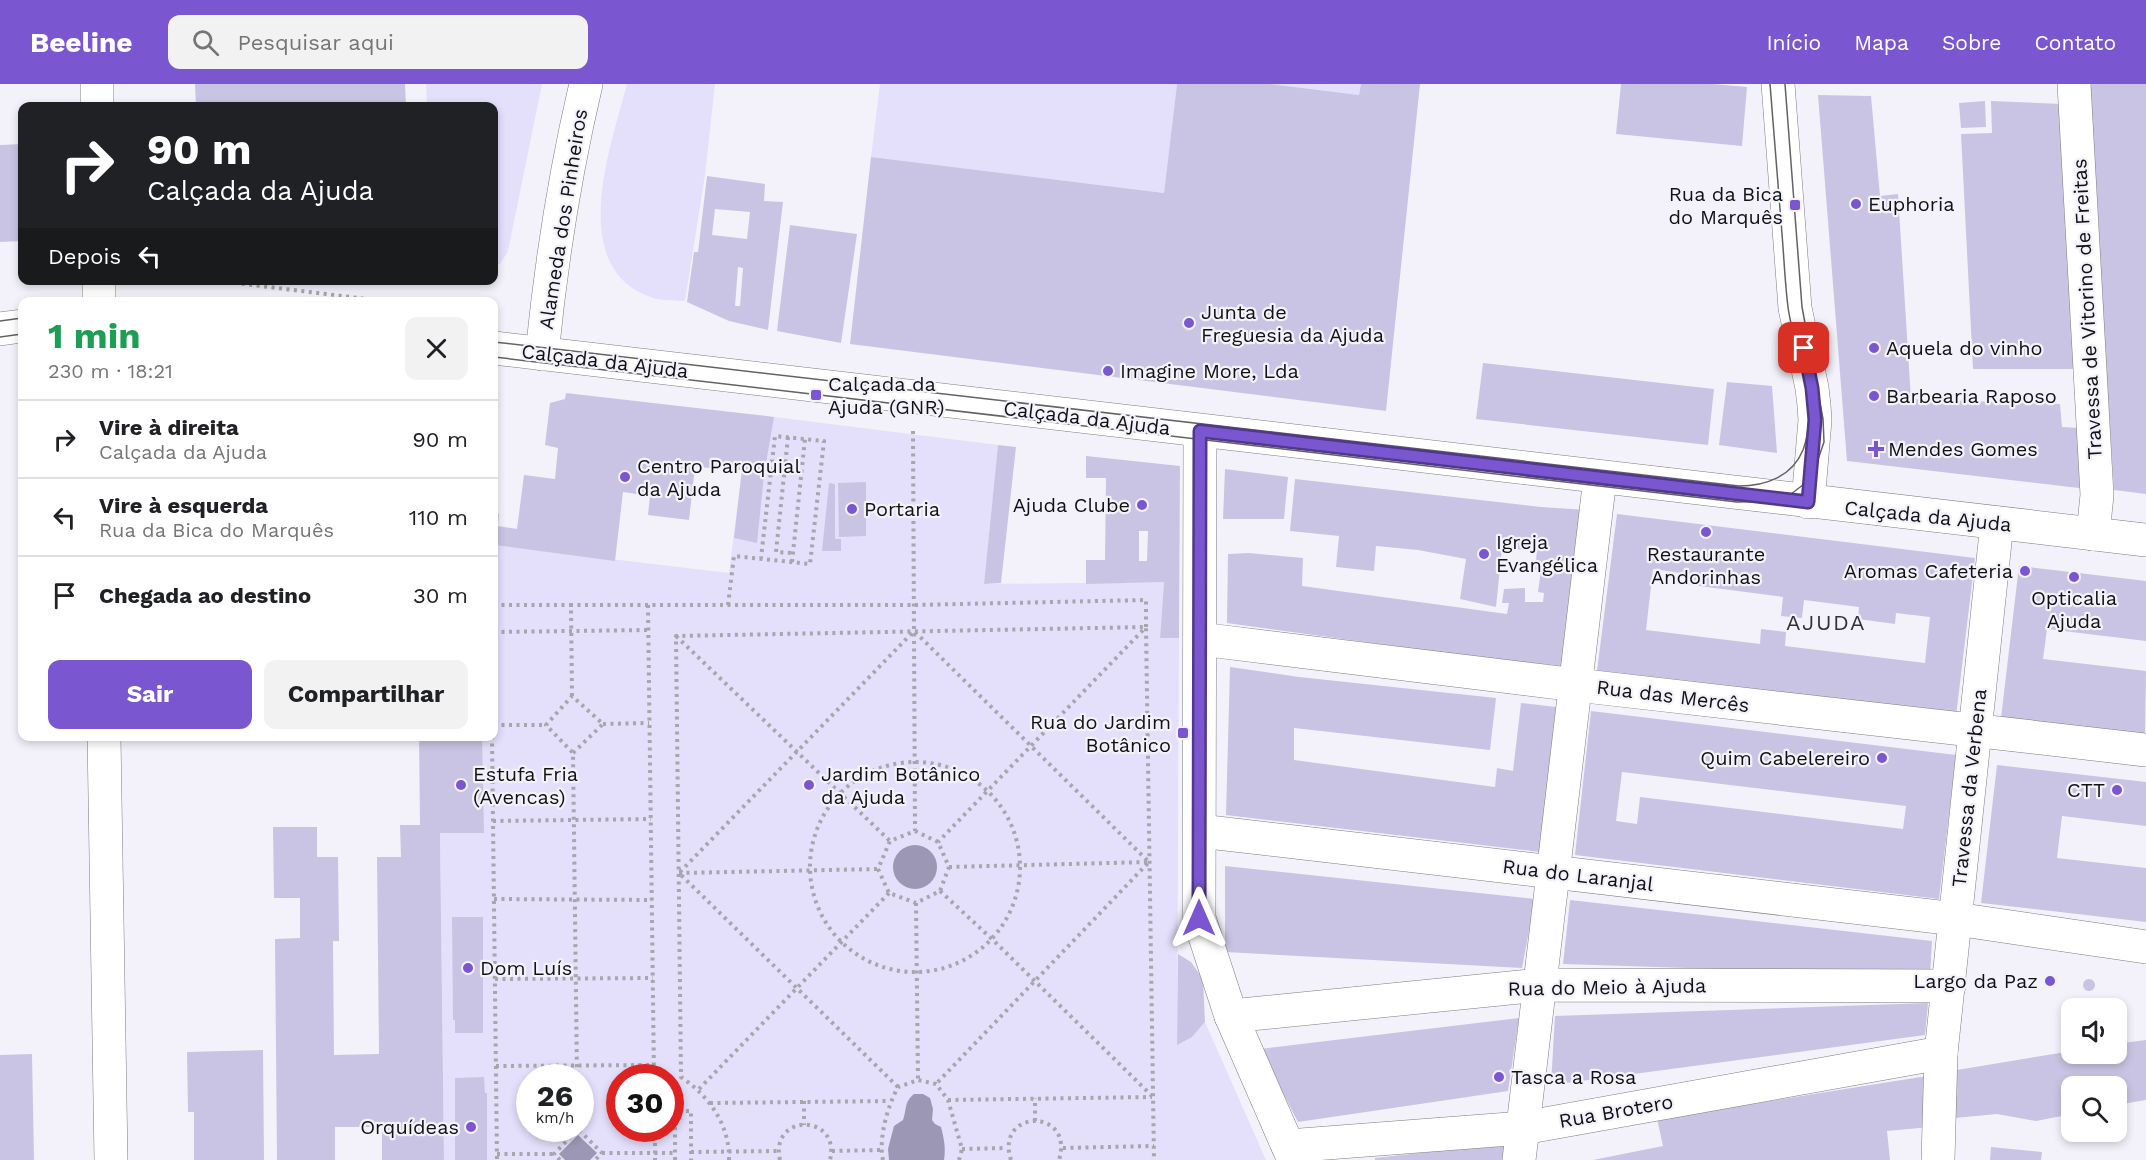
<!DOCTYPE html>
<html lang="pt">
<meta charset="utf-8">
<style>
:root{--surface:#fff;--page:#f2f2f2;--text:#202124;--muted:#757577;--line:#e0e0e0;--accent:#7a57d1}
body{margin:0;font-family:"Work Sans",sans-serif;background:var(--page);color:var(--text);height:100vh;display:flex;flex-direction:column;font-size:22px;white-space:nowrap}
*{box-sizing:border-box;margin:0}
p{font-size:20px;color:var(--muted)}
.icon{flex:none;width:33px;height:33px;fill:none;stroke:currentColor;stroke-width:2;stroke-linecap:round;stroke-linejoin:round}
.map{position:relative;flex:1;overflow:hidden}
.panel{position:absolute;left:18px;top:213px;width:480px;height:444px;display:flex;flex-direction:column;background:var(--surface);border-radius:12px;box-shadow:0 3px 9px #0003}
.panel>*{flex:none}
.top-card{position:absolute;left:18px;top:18px;width:480px;height:183px;border-radius:12px;box-shadow:0 3px 9px #0003;background:#202124;color:#fff;overflow:hidden}
.fabs{position:absolute;left:2061px;top:914px;display:grid;gap:12px}
.fabs a{display:grid;place-items:center;width:66px;height:66px;border-radius:12px;background:var(--surface);box-shadow:0 3px 9px #0003;font-size:30px}
.speed{position:absolute;left:516px;top:980px;display:flex;gap:12px;font-size:30px;font-weight:700;text-align:center}
.speed>*{display:grid;place-content:center;width:78px;height:78px;border-radius:50%;background:var(--surface);box-shadow:0 3px 9px #0003;line-height:1}
.speed small{font-size:15px;font-weight:400}
.speed .limit{border:9px solid #d22;background:#fff;color:#111}
.pin{position:absolute;display:grid;place-items:center;width:51px;height:51px;color:#fff;margin:-26px;border-radius:12px;box-shadow:0 3px 9px #0006}
.me{position:absolute;width:66px;margin:-33px;rotate:0deg;stroke-linejoin:round;filter:drop-shadow(0 0 4px #0008)}
.turn{display:flex;align-items:center;gap:21px;height:126px;padding:0 30px;font-size:27px}
.turn .icon{width:78px;height:78px;stroke-width:2.5}
.turn b{display:block;font-size:42px;line-height:51px}
.then{display:flex;align-items:center;height:57px;padding:0 30px;background:#0003;gap:12px;font-size:22px}
.round{display:grid;place-items:center;flex:none;width:63px;height:63px;border-radius:12px;background:var(--page)}
.head{display:flex;align-items:center;justify-content:space-between;height:102px;padding:0 30px}
h1{font-size:36px;font-weight:700;line-height:45px;color:#1e9e55}
.primary-button{display:flex;gap:12px;margin-top:auto;padding:12px 30px}
.primary-button a{flex:1;height:69px;border-radius:12px;background:var(--accent);color:#fff;font-size:24px;font-weight:700;line-height:69px;text-align:center}
.primary-button a+a{background:var(--page);color:var(--text)}
ul{padding:0;list-style:none}
li{display:flex;align-items:center;gap:18px;height:78px;padding:0 30px;border-top:2px solid var(--line)}
li div{flex:1}
li b{display:block;font-size:22px}
li em{font-style:normal}
header{display:flex;align-items:center;gap:36px;box-sizing:border-box;height:84px;padding:0 30px;background:var(--accent);color:#fff}
header strong{font-size:28px}
nav{display:flex;gap:33px;margin-inline-start:auto;font-size:21px}
.search{width:420px;height:54px;background:var(--page);display:flex;align-items:center;gap:15px;box-sizing:border-box;padding:0 21px;border-radius:12px;color:var(--muted);font-size:22px}
.map>svg:first-child{display:block}
</style>
<header>
<strong>Beeline</strong>
<div class="search"><svg class="icon" aria-label="search" viewBox="0 0 24 24"><circle cx="10" cy="10" r="6"/><path d="M15 15l6 6"/></svg>Pesquisar aqui</div>
<nav><a>Início</a><a>Mapa</a><a>Sobre</a><a>Contato</a></nav>
</header>
<div class="map">
<svg width="2146" height="1076" viewBox="0 0 2146 1076">
<rect width="100%" height="100%" fill="#f3f2fb"/>
<g fill="#e4dffb" fill-rule="evenodd">
<path d="M426,0H542L508,167L500,180L494,183V22H427Z"/>
<path d="M627,0H715L705,91L685,217C674,216 662,217 653,214C565,185 611,62 627,0Z"/>
<path d="M880,0H1177L1164,109L871,73Z"/>
<path d="M1270,0H1361L1359,11Z"/>
<path d="M749,330L998,361L984,500L1164,498L1160,553L1179,554L1177,960L1192,953L1205,938L1266,1076H444L439,653L494,652V461L729,489ZM530,993H580V1044H530ZM620,993H670V1044H620Z"/>
</g>
<g fill="#9c97b5">
<circle cx="915" cy="783" r="22"/>
<path d="M914,1010H923L930,1014L933,1025L932,1036L935,1040L941,1043C944,1055 946,1064 944,1076H889L888,1065L894,1042L903,1036C907,1025 904,1018 914,1010Z"/>
<path d="M578,1051L597,1069L590,1076H565L559,1070Z"/>
</g>
<g fill="#c9c4e3" fill-rule="evenodd">
<path d="M195,0H405L406,22H196Z"/>
<path d="M1177,0H1270L1359,11L1361,0H1420L1386,327L850,260L871,73L1164,109Z"/>
<path d="M1621,0H1713L1747,3L1742,62L1616,50Z"/>
<path d="M2088,0H2146V410L2114,406Z"/>
<path d="M1818,11L1871,12L1880,112L1898,110L1911,315L2060,320L2062,343L2079,344L2083,401L2079,404L1847,377Z"/>
<path d="M1985,17L1986,43L1961,44L1959,19Z"/>
<path d="M1991,17L2062,20L2077,285H1973L1961,50L1992,49Z"/>
<path d="M22,60V157L0,158V61Z"/>
<path d="M707,92L765,100L764,117L783,118L768,246L729,237L687,218L694,168H698ZM715,125L750,128L747,155L712,151ZM738,183L743,184L740,222H735Z"/>
<path d="M790,141L857,150L841,259L777,247Z"/>
<path d="M1483,279L1714,305L1708,361L1476,335Z"/>
<path d="M1727,298L1772,302L1777,369L1719,361Z"/>
<path d="M566,309L774,333L764,391L757,459L734,454L742,386L695,383L689,436L648,431L650,412L623,408L615,477L494,461V429L499,430L498,442L517,445L524,391L555,395L558,364L545,361L550,319L565,315Z"/>
<path d="M998,361L1016,363L1001,499L984,500Z"/>
<path d="M1086,372L1180,382L1179,554H1160L1164,498L1086,500V476H1105L1106,394H1086ZM1139,447H1148L1147,477H1139Z"/>
<path d="M1225,385L1288,393L1284,435H1223Z"/>
<path d="M1295,395L1541,423L1588,426L1568,586L1227,539L1228,470L1249,469L1303,474L1302,502L1507,530L1509,519H1502L1504,505L1525,504V518H1543L1544,509L1538,508L1541,486H1535L1537,466L1502,465L1496,523L1460,515L1466,475L1418,466L1376,462L1374,487L1336,483L1339,452L1290,447Z"/>
<path d="M866,398V452L839,453L838,399Z"/>
<path d="M829,399L835,400V455H841V467H822Z"/>
<path d="M1617,430L1975,474L1956,632L1597,587ZM1653,485L1686,490L1684,500L1783,513L1781,532L1802,534L1804,516L1859,523L1858,535L1895,540L1896,529L1930,533L1925,579L1785,562L1786,548L1761,545L1760,560L1646,546Z"/>
<path d="M2019,482L2146,497V557L2047,545L2043,575L2146,587L2145,651L2001,634Z"/>
<path d="M1230,583L1299,593L1496,614L1490,666L1294,644V676L1495,703L1497,684L1513,687L1521,619L1556,623L1540,768L1226,731Z"/>
<path d="M1591,627L1956,671L1939,815L1575,771ZM1622,688L1906,722L1903,745L1640,713L1637,740L1616,737Z"/>
<path d="M419,652H482L484,749H440L444,1076H382V1043H335V1076H277L275,855L300,854V814H274L273,743H317V773H338L339,857H333L334,971L379,970L377,773H401L400,741H420Z"/>
<path d="M1997,681L2146,698V742L2062,732L2057,774L2146,784V838L1981,819Z"/>
<path d="M1225,782L1535,815L1522,884L1225,868Z"/>
<path d="M1570,816L1932,857L1930,892L1563,880Z"/>
<path d="M452,833H483V949H455V936H453Z"/>
<path d="M1178,870L1191,878L1203,895L1205,938L1192,953L1177,961Z"/>
<circle cx="2089" cy="901" r="6"/>
<path d="M1928,919L1925,951L1551,1001L1555,932Z"/>
<path d="M1519,934L1508,1007L1298,1038L1260,965Z"/>
<path d="M2146,956V1016L2116,1021V1002H2072V1030L2036,1037L1997,1030L1955,1034L1951,987L2072,967V969H2116V960Z"/>
<path d="M263,966L264,1076H194V1028H188L187,968Z"/>
<path d="M32,970L34,1076H0V971Z"/>
<path d="M1933,991L1931,1043L1887,1047L1890,1076H1593L1663,1062L1657,1035Z"/>
<path d="M484,993L485,1009H487V1076H455V994Z"/>
<path d="M1507,1059V1076H1375V1074Z"/>
<path d="M1991,1063L2042,1068L2041,1076H1990Z"/>
</g>
<g fill="none" stroke-linecap="round" stroke-linejoin="round">
<g stroke="#7d7c83" stroke-width="34">
<g id="minor">
<path d="M97,0V22"/>
<path d="M1778,0L1795,224L1812,304L1814,321L1815,336L1808,418"/>
<path d="M2074,0L2097,411L2093,450"/>
<path d="M99,218V196"/>
<path d="M0,245L22,242"/>
<path d="M494,264L2146,456"/>
<path d="M542,270C551,179 565,89 586,0"/>
<path d="M1200,347L1199,834L1231,932L1294,1076"/>
<path d="M1200,555L1576,601L2146,666"/>
<path d="M104,652L111,1076"/>
<path d="M1200,747L1956,835L2146,863"/>
<path d="M1231,932L1540,901L1949,902"/>
<path d="M1288,1062L1523,1044L1941,969"/>
<path d="M1519,1076L1600,394"/>
<path d="M1938,1076L1941,969L1997,439"/>
</g>
</g>
<g stroke="#a6a6ac" stroke-width="4" stroke-dasharray="3 4.5" stroke-linecap="butt">
<path d="M212,196L391,218"/>
<path d="M913,347L915,747"/>
<path d="M788,353L776,468L793,469"/>
<path d="M792,478L805,355"/>
<path d="M494,521H571"/>
<path d="M648,521L654,993"/>
<path d="M728,521L734,472L810,480L824,357L775,352L761,474"/>
<path d="M494,548L648,546"/>
<path d="M676,552L890,757"/>
<path d="M572,612L571,521H913L1146,516V543L938,758"/>
<path d="M603,640L649,639"/>
<path d="M494,641H546"/>
<path d="M492,652L497,1076"/>
<path d="M573,669L603,640L572,612L546,641L573,669L577,993"/>
<circle cx="915" cy="783" r="105"/>
<path d="M493,737L651,735"/>
<path d="M915,747L938,758L949,783L940,807L916,819L889,809L878,785L890,757Z"/>
<path d="M949,783L1149,778"/>
<path d="M679,789L878,785"/>
<path d="M940,807L993,856L1152,1012"/>
<path d="M494,815L652,816"/>
<path d="M916,819L918,996"/>
<path d="M495,895L653,894"/>
<path d="M496,982L653,981"/>
<path d="M898,1003L679,789L914,547L1149,778L936,1000"/>
<path d="M699,1005L889,809"/>
<path d="M948,1016L1152,1013"/>
<path d="M804,1017V1041"/>
<path d="M710,1019L890,1017"/>
<path d="M1035,1037V1014"/>
<path d="M655,1044V1076"/>
<path d="M1063,1064L1154,1062"/>
<path d="M962,1065L1007,1064"/>
<path d="M832,1067L880,1066"/>
<path d="M691,1068L778,1067"/>
<path d="M602,1069H675"/>
<path d="M497,1070H554"/>
<path d="M560,1076L554,1070L578,1045L602,1069L595,1076"/>
<path d="M675,1076V1027H691V1076"/>
<path d="M729,1076C730,1041 709,1012 681,993L676,552L1146,543L1154,1076"/>
<path d="M780,1076C769,1029 841,1029 830,1076"/>
<path d="M883,1076C878,1055 888,1021 898,1003L918,996L936,1000L948,1016L962,1065L959,1076"/>
<path d="M1011,1076C994,1025 1075,1023 1059,1076"/>
</g>
<use href="#minor" stroke="#fff" stroke-width="33"/>
<g stroke="#626267" stroke-width="1.5">
<path d="M0,237L22,234"/>
<path d="M0,253L22,250"/>
<path d="M494,258L1739,402C1765,402 1792,393 1803,366C1820,321 1794,268 1788,223C1785,199 1784,174 1782,150C1778,100 1774,50 1770,0"/>
<path d="M494,273L1737,418L1770,417L1788,412L1795,407L1804,400L1814,387L1824,358L1823,335L1802,223L1785,0"/>
</g>
</g>
<g fill="none" stroke-linecap="round" stroke-linejoin="round">
<g stroke="#4f3988" stroke-width="15">
<path id="route" d="M1199,834L1200,347L1808,418L1815,336L1812,304L1804,264"/>
</g>
<use href="#route" stroke="#7a57d1" stroke-width="10"/>
</g>
<g fill="#7a57d1" stroke="#f3f2fb" stroke-width="2">
<circle cx="1856" cy="120" r="6"/>
<rect x="1789" y="115" width="12" height="12" rx="3"/>
<circle cx="1189" cy="239" r="6"/>
<circle cx="1874" cy="264" r="6"/>
<circle cx="1108" cy="287" r="6"/>
<rect x="810" y="305" width="12" height="12" rx="3"/>
<circle cx="1874" cy="312" r="6"/>
<path d="M1873 356h6v6h6v6h-6v6h-6v-6h-6v-6h6z"/>
<circle cx="625" cy="393" r="6"/>
<circle cx="1142" cy="421" r="6"/>
<circle cx="852" cy="425" r="6"/>
<circle cx="1706" cy="448" r="6"/>
<circle cx="1484" cy="470" r="6"/>
<circle cx="2025" cy="487" r="6"/>
<circle cx="2074" cy="493" r="6"/>
<rect x="1177" y="643" width="12" height="12" rx="3"/>
<circle cx="1882" cy="674" r="6"/>
<circle cx="461" cy="701" r="6"/>
<circle cx="809" cy="701" r="6"/>
<circle cx="2117" cy="706" r="6"/>
<circle cx="468" cy="884" r="6"/>
<circle cx="2050" cy="897" r="6"/>
<circle cx="1499" cy="993" r="6"/>
<circle cx="471" cy="1043" r="6"/>
</g>
<g text-anchor="middle" stroke-width="4.5" stroke-linejoin="round" paint-order="stroke">
<g font-size="20" fill="#111113" stroke="#f3f2fb" text-anchor="start">
<text x="1783" y="117" text-anchor="end">Rua da Bica<tspan x="1783" dy="23">do Marquês</tspan></text>
<text x="1868" y="127">Euphoria</text>
<text x="1201" y="235">Junta de<tspan x="1201" dy="23">Freguesia da Ajuda</tspan></text>
<text x="1886" y="271">Aquela do vinho</text>
<text x="1120" y="294">Imagine More, Lda</text>
<text x="828" y="307">Calçada da<tspan x="828" dy="23">Ajuda (GNR)</tspan></text>
<text x="1886" y="319">Barbearia Raposo</text>
<text x="1888" y="372">Mendes Gomes</text>
<text x="637" y="389">Centro Paroquial<tspan x="637" dy="23">da Ajuda</tspan></text>
<text x="1130" y="428" text-anchor="end">Ajuda Clube</text>
<text x="864" y="432">Portaria</text>
<text x="1496" y="465">Igreja<tspan x="1496" dy="23">Evangélica</tspan></text>
<text x="1706" y="477" text-anchor="middle">Restaurante<tspan x="1706" dy="23">Andorinhas</tspan></text>
<text x="2013" y="494" text-anchor="end">Aromas Cafeteria</text>
<text x="2074" y="521" text-anchor="middle">Opticalia<tspan x="2074" dy="23">Ajuda</tspan></text>
<text x="1171" y="645" text-anchor="end">Rua do Jardim<tspan x="1171" dy="23">Botânico</tspan></text>
<text x="1870" y="681" text-anchor="end">Quim Cabelereiro</text>
<text x="473" y="697">Estufa Fria<tspan x="473" dy="23">(Avencas)</tspan></text>
<text x="821" y="697">Jardim Botânico<tspan x="821" dy="23">da Ajuda</tspan></text>
<text x="2105" y="713" text-anchor="end">CTT</text>
<text x="480" y="891">Dom Luís</text>
<text x="2038" y="904" text-anchor="end">Largo da Paz</text>
<text x="1511" y="1000">Tasca a Rosa</text>
<text x="459" y="1050" text-anchor="end">Orquídeas</text>
</g>
<g font-size="20" fill="#111113" stroke="#f3f2fb">
<text transform="translate(563 135) rotate(-81)" y="7">Alameda dos Pinheiros</text>
<text transform="translate(2087 225) rotate(-93)" y="7">Travessa de Vitorino de Freitas</text>
<text transform="translate(605 277) rotate(7)" y="7">Calçada da Ajuda</text>
<text transform="translate(1087 334) rotate(7)" y="7">Calçada da Ajuda</text>
<text transform="translate(1928 432) rotate(6)" y="7">Calçada da Ajuda</text>
<text transform="translate(1673 612) rotate(7)" y="7">Rua das Mercês</text>
<text transform="translate(1969 704) rotate(-84)" y="7">Travessa da Verbena</text>
<text transform="translate(1578 791) rotate(7)" y="7">Rua do Laranjal</text>
<text transform="translate(1607 903) rotate(-1)" y="7">Rua do Meio à Ajuda</text>
<text transform="translate(1616 1027) rotate(-10)" y="7">Rua Brotero</text>
</g>
<g font-size="22" letter-spacing="1.5" fill="#323138" stroke="#f3f2fb">
<text x="1826" y="546">AJUDA</text>
</g>
</g>
</svg>
<div class="fabs">
<a><svg class="icon" aria-label="sound" viewBox="0 0 24 24"><path d="M4 9h4l5-4v14l-5-4H4zM17 9q2 3 0 6"/></svg></a>
<a><svg class="icon" aria-label="search" viewBox="0 0 24 24"><circle cx="10" cy="10" r="6"/><path d="M15 15l6 6"/></svg></a>
</div>
<div class="speed"><div>26<small>km/h</small></div><div class="limit">30</div></div>
<div class="pin" style="left:1804px;top:264px;background:#d93025"><svg class="icon" aria-label="arrive" viewBox="0 0 24 24"><path d="M6 21V4h12l-3 4 3 4H6"/></svg></div>
<svg class="me" style="left:1199px;top:834px" viewBox="-20 -20 40 40"><path d="M0-17L14 15 0 8-14 15z" fill="#7a57d1" stroke="#fff" stroke-width="4"/></svg>
<div class="top-card">
<div class="turn"><svg class="icon" aria-label="right" viewBox="0 0 24 24"><path d="M7 20v-9h11M14 6l5 5-5 5"/></svg><div><b>90 m</b>Calçada da Ajuda</div></div>
<div class="then">Depois<svg class="icon" aria-label="left" viewBox="0 0 24 24"><path d="M17 20v-9H6M10 6l-5 5 5 5"/></svg></div>
</div>
<section class="panel">
<div class="head"><div><h1>1 min</h1><p>230 m · 18:21</p></div><a class="round"><svg class="icon" aria-label="close" viewBox="0 0 24 24"><path d="M6 6l12 12M18 6L6 18"/></svg></a></div>
<ul>
<li><svg class="icon" aria-label="right" viewBox="0 0 24 24"><path d="M7 20v-9h11M14 6l5 5-5 5"/></svg><div><b>Vire à direita</b><p>Calçada da Ajuda</p></div><em>90 m</em></li>
<li><svg class="icon" aria-label="left" viewBox="0 0 24 24"><path d="M17 20v-9H6M10 6l-5 5 5 5"/></svg><div><b>Vire à esquerda</b><p>Rua da Bica do Marquês</p></div><em>110 m</em></li>
<li><svg class="icon" aria-label="arrive" viewBox="0 0 24 24"><path d="M6 21V4h12l-3 4 3 4H6"/></svg><div><b>Chegada ao destino</b></div><em>30 m</em></li>
</ul>
<div class="primary-button"><a>Sair</a><a>Compartilhar</a></div>
</section>
</div>
